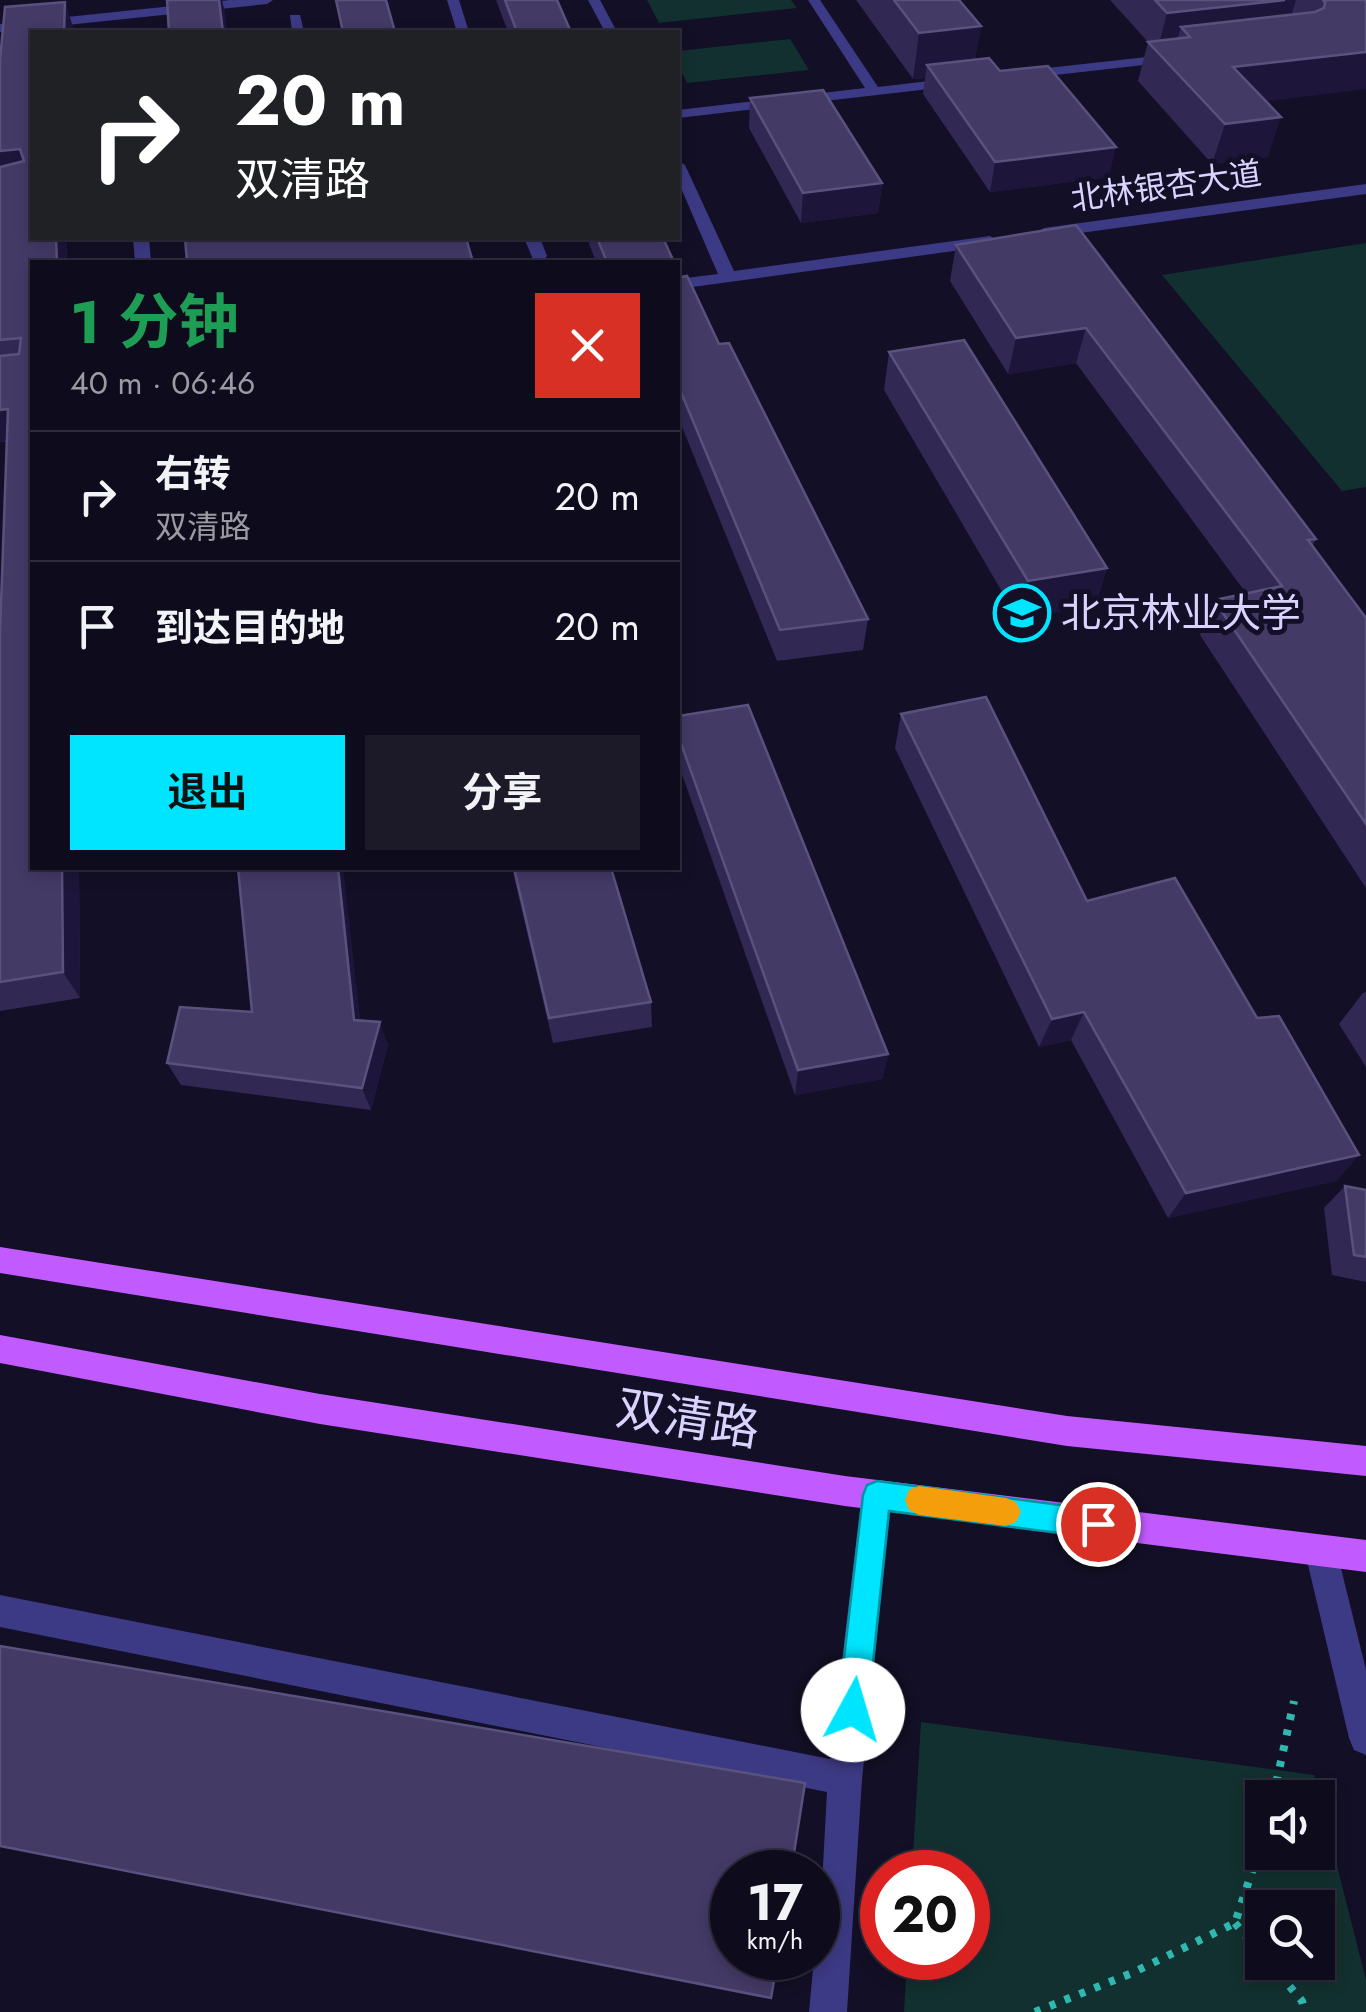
<!DOCTYPE html>
<html lang="zh">
<meta charset="utf-8">
<style>
:root{--surface:#0e0b1c;--page:#1c1929;--text:#f1f3f6;--muted:#9b9ba3;--line:#2e2b3b;--accent:#00e5ff}
body{margin:0;font-family:Jost,"Noto Sans SC",sans-serif;background:var(--page);color:var(--text);height:100vh;display:flex;flex-direction:column;font-size:38px;white-space:nowrap}
*{box-sizing:border-box;margin:0}
p{font-size:32px;color:var(--muted)}
.icon{flex:none;width:55px;height:55px;fill:none;stroke:currentColor;stroke-width:2;stroke-linecap:round;stroke-linejoin:round}
.map{position:relative;flex:1;overflow:hidden}
.sheet{position:absolute;left:30px;top:260px;width:650px;height:610px;display:flex;flex-direction:column;background:var(--surface);border-radius:0px;box-shadow:0 5px 15px #0003,0 0 0 2px var(--line)}
.sheet>*{flex:none}
.guide{position:absolute;left:30px;top:30px;width:650px;height:210px;border-radius:0px;box-shadow:0 5px 15px #0003,0 0 0 2px var(--line);background:#202124;color:#fff;overflow:hidden}
.tools{position:absolute;left:1245px;top:1780px;display:grid;gap:20px}
.tools a{display:grid;place-items:center;width:90px;height:90px;border-radius:0px;background:var(--surface);box-shadow:0 5px 15px #0003,0 0 0 2px var(--line);font-size:50px}
.speed{position:absolute;left:710px;top:1850px;display:flex;gap:20px;font-size:50px;font-weight:700;text-align:center}
.speed>*{display:grid;place-content:center;width:130px;height:130px;border-radius:50%;background:var(--surface);box-shadow:0 5px 15px #0003,0 0 0 2px var(--line);line-height:1}
.speed small{font-size:25px;font-weight:400}
.speed .limit{border:15px solid #d22;background:#fff;color:#111}
.pin{position:absolute;display:grid;place-items:center;width:85px;height:85px;color:#fff;margin:-42px;border:5px solid #fff;border-radius:50%;box-shadow:0 2px 10px #0007}
.me{position:absolute;width:110px;margin:-55px;rotate:6deg;stroke-linejoin:round;filter:drop-shadow(0 0 8px #0008)}
.turn{display:flex;align-items:center;gap:35px;height:210px;padding:0 40px;font-size:45px}
.turn .icon{width:130px;height:130px;stroke-width:2.5}
.turn b{display:block;font-size:70px;line-height:85px}
.round{display:grid;place-items:center;flex:none;width:105px;height:105px;border-radius:0px;background:var(--page)}
.summary{display:flex;align-items:center;justify-content:space-between;height:170px;padding:0 40px}
h1{font-size:60px;font-weight:700;line-height:75px;color:#1e9e55}
.action{display:flex;gap:20px;margin-top:auto;padding:20px 40px}
.action a{flex:1;height:115px;border-radius:0px;background:var(--accent);color:#111;font-size:40px;font-weight:700;line-height:115px;text-align:center}
.action a+a{background:var(--page);color:var(--text)}
ul{padding:0;list-style:none}
li{display:flex;align-items:center;gap:30px;height:130px;padding:0 40px;border-top:2px solid var(--line)}
li div{flex:1}
li b{display:block;font-size:38px}
li em{font-style:normal}
.map>svg:first-child{display:block}
</style>
<div class="map">
<svg width="1366" height="2012" viewBox="0 0 1366 2012">
<rect width="100%" height="100%" fill="#130f26"/>
<g fill="#12302f" fill-rule="evenodd">
<path d="M647,0H791L797,8L659,23Z"/>
<path d="M790,39L809,70L687,83L678,65V51Z"/>
<path d="M1366,243V487L1342,491L1162,275Z"/>
<path d="M921,1722L1314,1775L1366,1980V2012H904L907,1958H968V1872H912ZM1262,1798H1318V1852H1262ZM1262,1908H1318V1962H1262Z"/>
</g>
<g fill="none" stroke-linecap="round" stroke-linejoin="round">
<g stroke="#2fb8b0" stroke-width="8" stroke-dasharray="6 10" stroke-linecap="butt">
<path d="M1273,1798L1294,1701"/>
<path d="M1235,1923L1262,1955"/>
<path d="M1269,1962L1302,2001L1305,2012"/>
<path d="M1035,2012L1132,1973L1235,1923L1262,1841"/>
</g>
<g fill="#3d3a85" fill-rule="evenodd">
<path d="M230,0H273L267,4L0,32V24Z"/>
<path d="M447,0H459L469,32H457Z"/>
<path d="M588,0H600L617,32H605Z"/>
<path d="M808,0H820L878,87L955,78L962,82L955,86L678,118V110L865,88Z"/>
<path d="M290,15H300L304,32H292Z"/>
<path d="M1174,54L1181,58L1179,61L1020,79L1013,75L1020,71Z"/>
<path d="M678,161L685,165L734,271L990,236L998,241L990,246L678,289V279L718,274L678,181Z"/>
<path d="M1366,184V194L1044,238L1036,233L1044,228Z"/>
<path d="M133,238H149L151,262H135Z"/>
<path d="M524,238H540L547,256L545,259H533Z"/>
<path d="M877,1480L888,1484L892,1495L862,1779L847,2012H809L814,1958H818L827,1792L0,1627V1595L830,1759L862,1495L866,1484Z"/>
<path d="M1321,1536L1332,1541L1337,1552L1366,1670V1755L1354,1750L1349,1738L1305,1552L1310,1541Z"/>
</g>
<g fill="#c25bff" fill-rule="evenodd">
<path d="M0,1247L1067,1416L1366,1446V1476L1067,1446L0,1273Z"/>
<path d="M0,1335L320,1394L845,1476L1366,1540V1572L845,1506L320,1424L0,1363Z"/>
</g>
</g>
<g fill="#312854">
<path d="M496,0H557L571,32H508Z"/>
<path d="M856,0H959L981,26L975,59L1000,71L1109,177L990,192L923,94L925,78L913,79Z"/>
<path d="M1110,0H1366L1266,101L1268,157L1212,164L1138,81L1148,42Z"/>
<path d="M65,2L74,32H32V238H67V262H32V868H79L80,998L0,1011V632L6,442H0V60L5,7Z"/>
<path d="M750,98L882,183L878,213L801,223L749,128Z"/>
<path d="M1076,225L1316,539L1313,545L1366,618V888L1200,635L1214,600L1246,593L1076,363L1008,374L950,281L956,245Z"/>
<path d="M587,238H663L674,262H596Z"/>
<path d="M678,269L868,619L863,650L777,661L678,417Z"/>
<path d="M889,352L1107,568L1095,605L1018,619L884,390Z"/>
<path d="M901,714L1087,901L1257,1018L1359,1155L1336,1181L1168,1218L1071,1040L1039,1047L895,748Z"/>
<path d="M678,716L888,1054L882,1079L795,1095L678,763Z"/>
<path d="M512,868H611L651,1002L652,1027L553,1043Z"/>
<path d="M1366,992V1067L1339,1024L1363,993Z"/>
<path d="M361,1020L388,1044L371,1110L181,1085L167,1063Z"/>
<path d="M1345,1186L1366,1190V1282L1332,1275L1324,1208Z"/>
</g>
<g fill="#1d163a">
<path d="M219,0H222L225,12L227,32H223Z"/>
<path d="M1285,0H1296L1284,37L1181,27L1174,50L1157,52L1167,13Z"/>
<path d="M65,2L74,30V32H64Z"/>
<path d="M981,26L973,72L927,65L925,78L913,79L919,33Z"/>
<path d="M1366,52V89L1221,107L1233,67Z"/>
<path d="M1281,117L1268,157L1212,164L1225,124Z"/>
<path d="M1116,147L1109,177L990,192L995,162Z"/>
<path d="M20,149L32,178L0,172V151Z"/>
<path d="M882,183L878,213L801,223L803,193Z"/>
<path d="M56,238H67V262H57Z"/>
<path d="M1086,328L1076,363L1008,374L1016,338Z"/>
<path d="M8,409L21,440L0,442V410Z"/>
<path d="M1107,568L1095,605L1018,619L1028,581Z"/>
<path d="M62,868H79L80,998L63,972Z"/>
<path d="M338,868H343L363,1043L354,1020Z"/>
<path d="M1084,1012L1071,1040L1039,1047L1052,1019Z"/>
<path d="M380,1022L388,1044L371,1110L362,1088Z"/>
<path d="M888,1054L882,1079L795,1095L798,1070Z"/>
<path d="M1359,1155L1336,1181L1168,1218L1186,1193Z"/>
</g>
<g fill="#433a66" stroke="#5a527e" stroke-width="2.5">
<path d="M167,0H219L223,32H169Z"/>
<path d="M336,0H386L395,32H343Z"/>
<path d="M505,0H557L571,32H517Z"/>
<path d="M894,0H959L981,26L919,33Z"/>
<path d="M1155,0H1285L1167,13Z"/>
<path d="M1323,0H1366V52L1233,67L1281,117L1225,124L1148,42L1190,37L1181,27L1315,12L1324,8L1325,2Z"/>
<path d="M65,2L64,32H32V238H56L57,262H32V868H62L63,972L0,982V632L8,409L0,410V356L19,354L21,338L0,340V167L24,161L20,149L0,151V60L5,7Z"/>
<path d="M989,58L1000,71L1048,66L1116,147L995,162L927,65Z"/>
<path d="M823,90L882,183L803,193L750,98Z"/>
<path d="M1076,225L1316,539L1308,540L1366,618V824L1214,600L1282,586L1086,328L1016,338L956,245Z"/>
<path d="M185,238H466L473,262H187Z"/>
<path d="M597,238H663L674,262H607Z"/>
<path d="M678,269L681,277L687,276L719,344L729,343L868,619L780,630L678,385Z"/>
<path d="M964,340L1107,568L1028,581L889,352Z"/>
<path d="M986,697L1087,901L1175,878L1257,1018L1279,1016L1359,1155L1186,1193L1084,1012L1052,1019L901,714Z"/>
<path d="M748,705L888,1054L798,1070L678,735V716Z"/>
<path d="M238,868H338L354,1020L380,1022L362,1088L167,1063L180,1007L252,1012Z"/>
<path d="M514,868H611L651,1002L549,1018Z"/>
<path d="M1345,1186L1366,1190V1257L1354,1255Z"/>
<path d="M0,1646L805,1783L791,1872H732V1958H778L771,1998L0,1846Z"/>
</g>
<path fill="#00e5ff" stroke="#0095a6" stroke-width="2.5" d="M877,1481L1098,1510L1109,1514L1113,1524L1109,1534L1098,1538L889,1511L868,1710L863,1721L853,1725L842,1721L838,1710L863,1495L867,1485Z"/>
<path fill="#f59e0b" d="M919,1486L1006,1498L1016,1502L1021,1512L1016,1522L1006,1526L919,1515L909,1510L905,1500L909,1490Z"/>
<defs>
<g id="university-ring" transform="scale(2.875)"><circle r="9.5" fill="#130f26" stroke="#00e5ff" stroke-width="1.5"/><path d="M0-5L7-2L0 1L-7-2ZM-4 1L0 2.5L4 1V4Q0 6-4 4Z" fill="#00e5ff"/></g>
</defs>
<g fill-rule="evenodd">
<use href="#university-ring" x="1022" y="613"/>
</g>
<g text-anchor="middle" stroke-width="10" stroke-linejoin="round" paint-order="stroke">
<g font-size="32" fill="#d9d4ff" stroke="#130f26">
<text transform="translate(1166 186) rotate(-8)" y="11">北林银杏大道</text>
</g>
<g font-size="40" fill="#d9d4ff" stroke="#130f26" text-anchor="start">
<text x="1061" y="627">北京林业大学</text>
</g>
<g font-size="48" fill="#d9d4ff" stroke="#130f26">
<text transform="translate(688 1418) rotate(9)" y="17">双清路</text>
</g>
</g>
</svg>
<div class="tools">
<a><svg class="icon" aria-label="sound" viewBox="0 0 24 24"><path d="M4 9h4l5-4v14l-5-4H4zM17 9q2 3 0 6"/></svg></a>
<a><svg class="icon" aria-label="search" viewBox="0 0 24 24"><circle cx="10" cy="10" r="6"/><path d="M15 15l6 6"/></svg></a>
</div>
<div class="speed"><div>17<small>km/h</small></div><div class="limit">20</div></div>
<div class="pin" style="left:1098px;top:1524px;background:#d93025"><svg class="icon" aria-label="arrive" viewBox="0 0 24 24"><path d="M6 21V4h12l-3 4 3 4H6"/></svg></div>
<svg class="me" style="left:853px;top:1710px" viewBox="-20 -20 40 40"><circle r="19" fill="#fff"/><path d="M0-13L10 11 0 6-10 11z" fill="#00e5ff"/></svg>
<div class="guide">
<div class="turn"><svg class="icon" aria-label="right" viewBox="0 0 24 24"><path d="M7 20v-9h11M14 6l5 5-5 5"/></svg><div><b>20 m</b>双清路</div></div>
</div>
<section class="sheet">
<div class="summary"><div><h1>1 分钟</h1><p>40 m · 06:46</p></div><a class="round" style="background:#d93025;color:#fff"><svg class="icon" aria-label="close" viewBox="0 0 24 24"><path d="M6 6l12 12M18 6L6 18"/></svg></a></div>
<ul>
<li><svg class="icon" aria-label="right" viewBox="0 0 24 24"><path d="M7 20v-9h11M14 6l5 5-5 5"/></svg><div><b>右转</b><p>双清路</p></div><em>20 m</em></li>
<li><svg class="icon" aria-label="arrive" viewBox="0 0 24 24"><path d="M6 21V4h12l-3 4 3 4H6"/></svg><div><b>到达目的地</b></div><em>20 m</em></li>
</ul>
<div class="action"><a>退出</a><a>分享</a></div>
</section>
</div>
